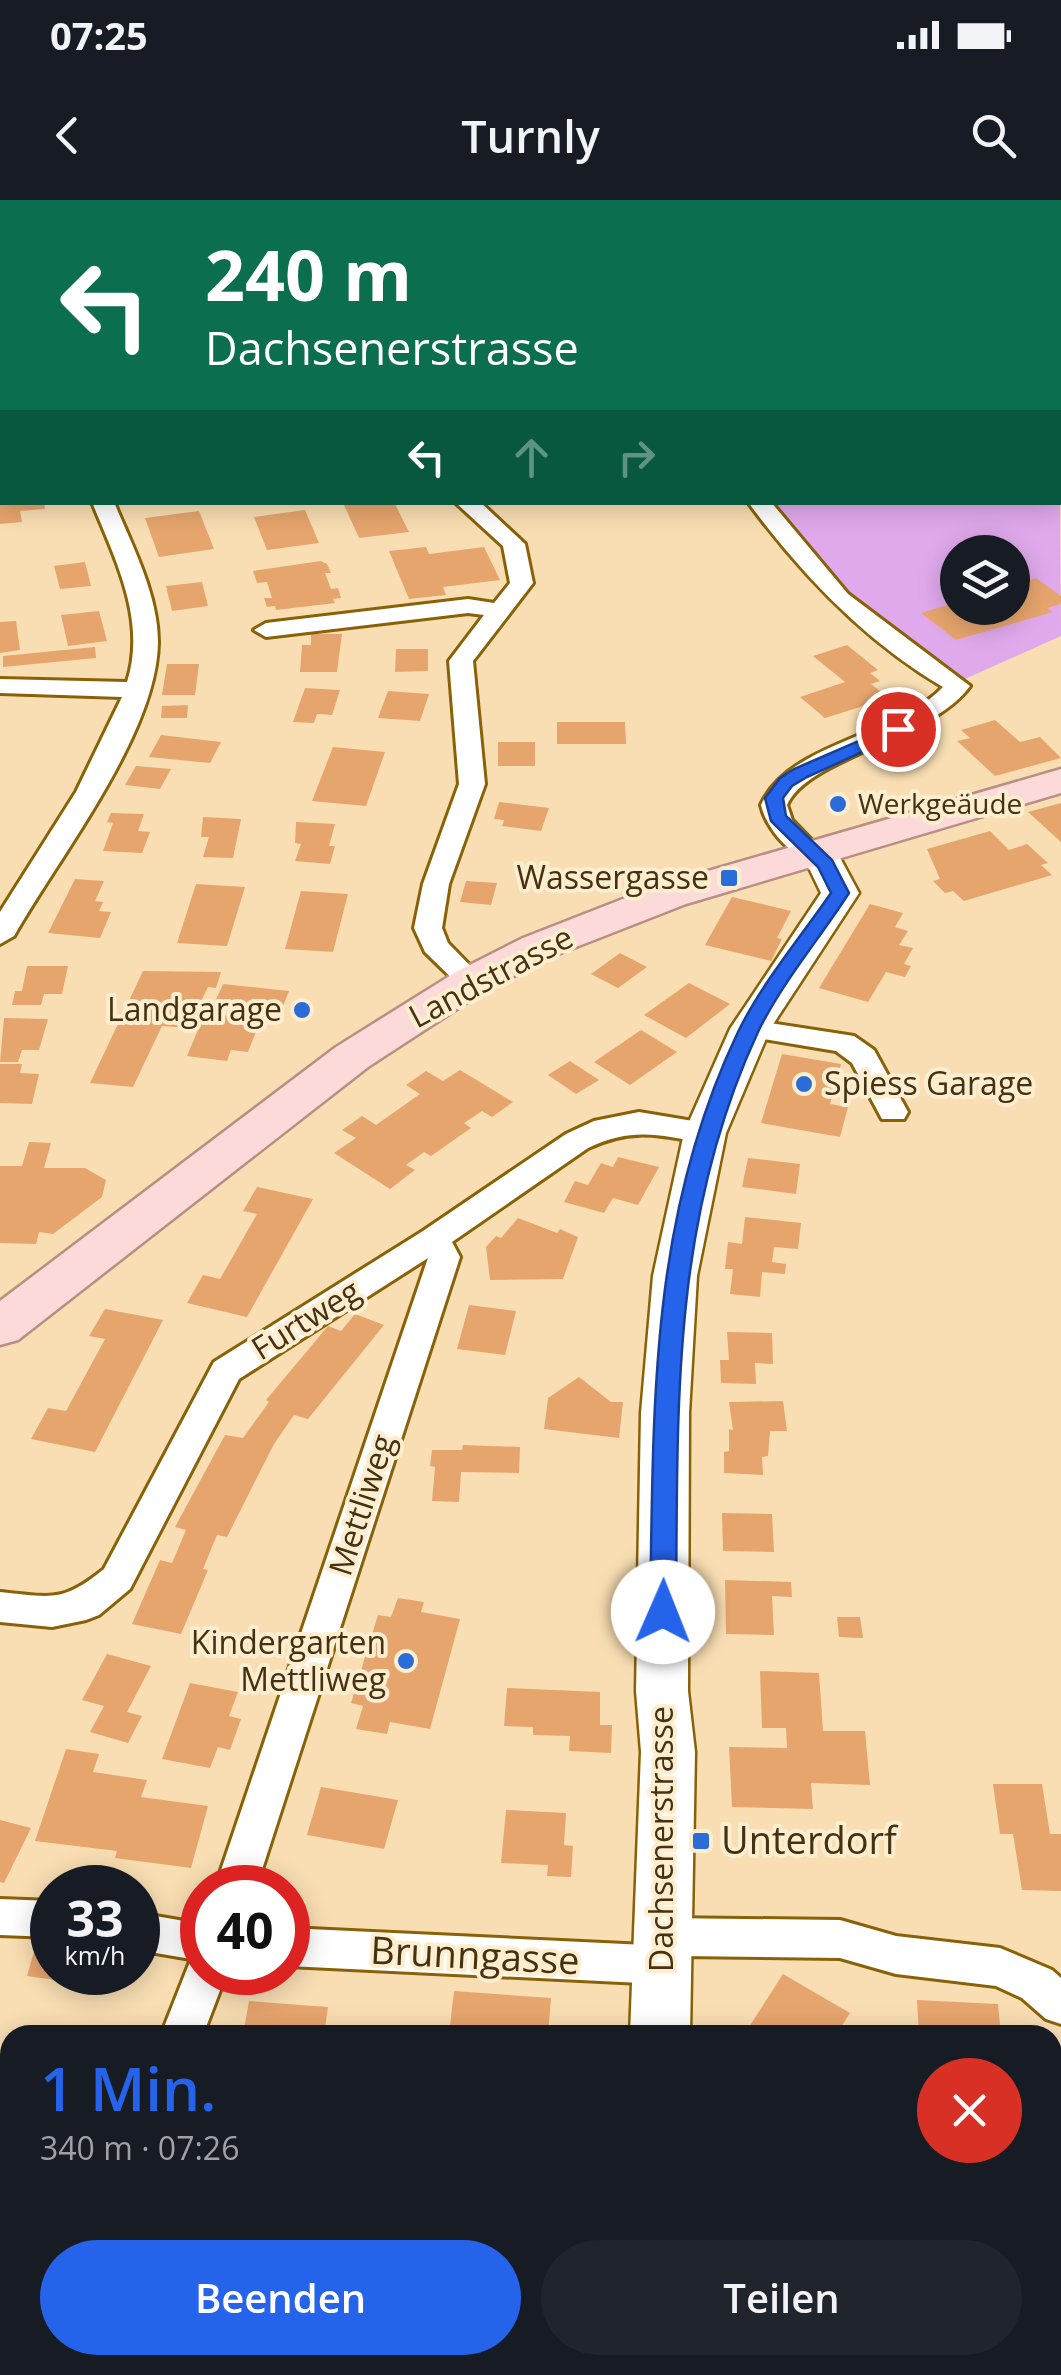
<!DOCTYPE html>
<html lang="de">
<meta charset="utf-8">
<style>
:root{--surface:#171b24;--page:#20242c;--text:#f1f3f6;--muted:#9ea1a6;--accent:#2563eb}
body{margin:0;font-family:"Open Sans",sans-serif;background:var(--page);color:var(--text);height:100vh;display:flex;flex-direction:column;font-size:38px;white-space:nowrap}
*{box-sizing:border-box;margin:0}
p{font-size:32px;color:var(--muted)}
.icon{flex:none;width:55px;height:55px;fill:none;stroke:currentColor;stroke-width:2;stroke-linecap:round;stroke-linejoin:round}
.map{position:relative;flex:1;overflow:hidden}
.details{position:absolute;left:0px;top:1825px;width:1062px;height:350px;display:flex;flex-direction:column;background:var(--surface);border-radius:30px 30px 0 0;box-shadow:0 5px 25px #0003}
.details>*{flex:none}
.hud{position:absolute;left:0px;top:0px;width:1062px;height:305px;box-shadow:0 5px 25px #0003;background:#0b6e4f;color:#fff;overflow:hidden}
.tools{position:absolute;left:940px;top:335px;display:grid;gap:20px}
.tools a{display:grid;place-items:center;width:90px;height:90px;border-radius:50%;background:var(--surface);box-shadow:0 5px 25px #0003;font-size:50px}
.speed{position:absolute;left:30px;top:1665px;display:flex;gap:20px;font-size:50px;font-weight:700;text-align:center}
.speed>*{display:grid;place-content:center;width:130px;height:130px;border-radius:50%;background:var(--surface);box-shadow:0 5px 25px #0003;line-height:1}
.speed small{font-size:25px;font-weight:400}
.speed .limit{border:15px solid #d22;background:#fff;color:#111}
.pin{position:absolute;display:grid;place-items:center;width:85px;height:85px;color:#fff;margin:-42px;border:5px solid #fff;border-radius:50%;box-shadow:0 2px 10px #0007}
.me{position:absolute;width:110px;margin:-55px;rotate:1deg;stroke-linejoin:round;filter:drop-shadow(0 0 8px #0008)}
.turn{display:flex;align-items:center;gap:35px;height:210px;padding:0 40px;font-size:45px}
.turn .icon{width:130px;height:130px;stroke-width:2.5}
.turn b{display:block;font-size:70px;line-height:85px}
.lanes{display:flex;align-items:center;height:95px;padding:0 40px;background:#0003;justify-content:center;gap:50px;direction:ltr}
.lanes .off{opacity:.35}
.round{display:grid;place-items:center;flex:none;width:105px;height:105px;border-radius:52px;background:var(--page)}
.head{display:flex;align-items:center;justify-content:space-between;height:170px;padding:0 40px}
h1{font-size:60px;font-weight:600;line-height:75px;color:var(--accent)}
.cta{display:flex;gap:20px;margin-top:auto;padding:20px 40px}
.cta a{flex:1;height:115px;border-radius:60px;background:var(--accent);color:#fff;font-size:40px;font-weight:600;line-height:115px;text-align:center}
.cta a+a{background:var(--page);color:var(--text)}
.status{display:flex;justify-content:space-between;align-items:center;height:70px;padding:0 50px;background:var(--surface);direction:ltr}
.status svg{height:28px;fill:currentColor}
header{display:flex;justify-content:space-between;align-items:center;height:130px;padding:0 40px;background:var(--surface);font-size:45px;font-weight:600}
.map>svg:first-child{display:block}
</style>
<div class="status"><b>07:25</b><svg viewBox="0 0 49 12"><path d="M0 12V9h3v3zM5 12V6h3v6zM10 12V3h3v9zM15 12V0h3v12zM26 1h20v11H26zM47 4h2v5h-2z"/></svg></div>
<header><svg class="icon" aria-label="back" viewBox="0 0 24 24"><path d="M15 5l-7 7 7 7"/></svg>Turnly<svg class="icon" aria-label="search" viewBox="0 0 24 24"><circle cx="10" cy="10" r="6"/><path d="M15 15l6 6"/></svg></header>
<div class="map">
<svg width="1061" height="2175" viewBox="0 0 1061 2175">
<rect width="100%" height="100%" fill="#f9deb3"/>
<path fill="#e0a9ec" fill-rule="evenodd" d="M1060,301L1061,436L956,483L870,425L759,303ZM958,352H1012V408H958Z"/>
<g fill="none" stroke-linecap="round" stroke-linejoin="round">
<path stroke="#909bae" stroke-width="5" d="M998,0L1002,2"/>
</g>
<g fill="#e7a56e">
<path d="M0,302H44L45,309L20,311L22,322L0,324Z"/>
<path d="M349,302H394L409,332L359,338L344,305Z"/>
<path d="M305,310L319,343L267,350L254,317Z"/>
<path d="M199,311L214,349L159,357L145,318Z"/>
<path d="M426,347L429,354L484,347L500,380L443,387L446,395L409,399L389,351Z"/>
<path d="M321,361L327,364L331,373H325L331,389L338,388L341,398L333,399L335,403L276,410L275,406L267,407L264,398H272L267,382L257,383L253,371Z"/>
<path d="M85,362L91,386L60,389L54,366Z"/>
<path d="M1036,378L1061,396V404L1047,408L1053,412L956,440L921,413L958,402V408H1012V385Z"/>
<path d="M202,382L208,406L172,411L166,386Z"/>
<path d="M99,411L107,441L68,446L61,415Z"/>
<path d="M16,421L20,450L0,453V422Z"/>
<path d="M311,434H342L337,472H300L302,445H311Z"/>
<path d="M847,445L878,470L870,473L880,481L871,484L889,498L825,518L800,497L845,482L813,456Z"/>
<path d="M95,447L96,458L3,467V456Z"/>
<path d="M396,449H428V471L395,472Z"/>
<path d="M167,464H199L195,495H162Z"/>
<path d="M305,488L340,490L332,515L317,514L314,523L293,522Z"/>
<path d="M388,491L429,494L420,521L378,518Z"/>
<path d="M188,505L187,518H161L162,506Z"/>
<path d="M995,520L1020,542L1040,537L1061,558L995,576L957,541L970,538L961,530Z"/>
<path d="M557,522H625L626,544H557Z"/>
<path d="M161,535L221,542L210,563L149,557Z"/>
<rect x="498" y="542" width="37" height="24"/>
<path d="M333,547L385,552L366,606L312,601Z"/>
<path d="M136,566L171,569L160,589L125,585Z"/>
<path d="M499,602L549,608L541,631L502,626L504,620L494,619Z"/>
<path d="M1061,603V642L1028,612Z"/>
<path d="M111,613L144,614L138,631L150,632L142,653L103,651L113,623L107,622Z"/>
<path d="M203,617L241,619L233,658L203,657L209,637H201Z"/>
<path d="M296,622L335,624L329,646H335L330,664L295,661L301,644L295,643Z"/>
<path d="M990,631L1009,650L1027,644L1048,663L1041,665L1052,675L964,701L953,691L945,693L933,681L940,679L927,649Z"/>
<path d="M75,679L104,681L95,701L103,702L99,711L111,712L100,738L48,733Z"/>
<path d="M466,681L497,683L491,705L460,702Z"/>
<path d="M196,684L245,687L227,746L177,743Z"/>
<path d="M301,691L348,694L333,752L285,749Z"/>
<path d="M732,697L791,711L777,738L782,739L771,761L705,745Z"/>
<path d="M870,704L903,713L895,727L908,731L899,745L913,748L904,764L911,766L905,777L886,772L868,802L819,788Z"/>
<path d="M620,753L647,767L618,788L591,774Z"/>
<path d="M27,766H68L62,794H44L41,805H12L15,791H22Z"/>
<path d="M143,771L221,772L216,788L208,787L188,828L162,826L133,887L90,883Z"/>
<path d="M689,783L730,804L686,838L644,815Z"/>
<path d="M223,784L289,791L280,814L213,806Z"/>
<path d="M205,813L261,819L248,852L231,850L227,861L187,856Z"/>
<path d="M4,818L48,819L39,850H22L18,862H0Z"/>
<path d="M641,830L677,852L630,885L594,862Z"/>
<path d="M782,854L841,864L830,904L848,907L840,937L761,923Z"/>
<path d="M570,861L599,880L576,894L548,875Z"/>
<path d="M0,864H22L20,873L39,874L32,904L0,903Z"/>
<path d="M460,870L513,902L492,917L482,911L464,923L471,928L431,956L424,952L406,965L415,970L390,989L334,953L356,938L342,930L362,916L376,925L420,894L406,885L426,871L443,881Z"/>
<path d="M29,942L51,943L44,968H85L106,980L102,997L53,1034L39,1032L36,1044L0,1043V966H22Z"/>
<path d="M618,957L659,967L638,1005L613,998L604,1013L564,1002L575,981L588,985L601,963L613,967Z"/>
<path d="M748,958L800,964L796,994L742,987Z"/>
<path d="M257,987L313,999L247,1117L187,1103L203,1075L220,1079L257,1014L243,1011Z"/>
<path d="M745,1017L801,1023L798,1049L774,1047L772,1062L786,1064L785,1074L762,1072L760,1097L730,1094L733,1069H725L728,1042L742,1044Z"/>
<path d="M518,1018L557,1033L560,1029L578,1037L563,1079L490,1080L486,1047L496,1036L501,1038Z"/>
<path d="M469,1105L516,1111L505,1155L457,1149Z"/>
<path d="M105,1109L163,1120L95,1252L31,1239L48,1208L66,1211L105,1139L89,1136Z"/>
<path d="M355,1114L384,1125L308,1219L294,1215L274,1244L227,1337L217,1335L203,1369L208,1370L181,1434L132,1424L160,1360L172,1363L186,1330L175,1327L225,1235L243,1238L269,1202L266,1200L328,1126L341,1131Z"/>
<path d="M727,1132L772,1133L773,1164L755,1163L756,1184L721,1183L720,1160H729Z"/>
<path d="M579,1177L611,1202H623L619,1238L544,1229L548,1198Z"/>
<path d="M783,1201L787,1231H770L768,1256L762,1257L763,1275L724,1273V1252L729,1251V1229L733,1230L729,1202Z"/>
<path d="M463,1245L520,1247L519,1273L461,1272L459,1302L432,1301L435,1267L430,1266L432,1250H462Z"/>
<path d="M722,1313L772,1314L774,1352L723,1351Z"/>
<path d="M725,1380L791,1382L792,1397L772,1396L774,1435L726,1434Z"/>
<path d="M398,1398L424,1402L421,1412L460,1419L430,1529L390,1522L387,1534L356,1529L363,1506L351,1503L378,1415L391,1417Z"/>
<path d="M837,1417H860L863,1438L839,1437Z"/>
<path d="M107,1454L151,1466L127,1512L142,1516L128,1543L90,1532L104,1506L82,1500Z"/>
<path d="M760,1471L819,1473L823,1531H865L870,1585L811,1583L813,1609L732,1607L729,1547L787,1548L786,1528H762Z"/>
<path d="M190,1483L238,1492L229,1516L241,1519L230,1550L218,1547L210,1568L162,1559Z"/>
<path d="M507,1488L600,1492V1525H612L611,1553L569,1551L570,1536L533,1535V1527L504,1526Z"/>
<path d="M66,1549L99,1554L93,1572L147,1580L141,1597L208,1606L191,1668L115,1658L117,1651L35,1641Z"/>
<path d="M993,1584H1042L1050,1634H1061V1691L1022,1690L1013,1634H1000Z"/>
<path d="M321,1587L398,1600L384,1649L307,1635Z"/>
<path d="M506,1610L566,1613L564,1645L573,1646L571,1677L547,1676L548,1665L501,1663Z"/>
<path d="M0,1620L31,1628L4,1683L0,1682Z"/>
<path d="M41,1727L52,1728V1772H80L77,1783L27,1776Z"/>
<path d="M138,1745L147,1748L134,1783L99,1774L138,1772Z"/>
<path d="M783,1774L850,1813L836,1835H744Z"/>
<path d="M454,1791L551,1798L548,1835H449Z"/>
<path d="M917,1800L998,1804L1001,1835H919Z"/>
<path d="M249,1801L328,1807L324,1835H243Z"/>
<path d="M10,1899V1997L0,1996V1930Z"/>
<path d="M1061,1945V2051L1052,2053V1947Z"/>
<path d="M0,2001L10,2002V2084H0Z"/>
<path d="M1061,2130V2175H1044L1040,2165H1052V2132Z"/>
<path d="M745,2165H840L841,2175H746Z"/>
</g>
<g fill="none" stroke-linecap="round" stroke-linejoin="round">
<g stroke="#896107" stroke-width="6">
<g id="street">
<path d="M6,0H24L25,2H7Z"/>
<path d="M173,0H191L192,2H174Z"/>
<path d="M92,302H114C132,346 158,394 158,442C157,534 60,655 14,736L0,744V712L76,592L122,497L0,493V479L127,482C147,420 115,359 92,302Z"/>
<path d="M455,302H480L525,344L533,383L473,461L485,584L449,684L442,728L448,743L485,781L481,787H461L425,752L414,728L423,684L459,584L449,461L484,415L468,413L266,437L254,430L266,423L468,399L494,403L510,383L503,346Z"/>
<path d="M748,302H771L848,394L970,486C931,540 808,557 787,605L792,620L824,653L811,661C789,655 766,627 761,605C789,542 896,537 943,487C865,441 802,375 748,302Z"/>
<path d="M750,820L854,836L874,850L908,912L904,919H882L852,863L836,851L740,835L736,829L740,823Z"/>
<path d="M639,912L705,923L716,926L720,933L716,940L705,943C658,935 633,927 588,948L452,1042L460,1057L256,1688H215L428,1058L239,1179L130,1389L99,1415L86,1420L52,1427L0,1422V1392C52,1397 62,1403 104,1369L214,1162L423,1031L566,934L594,921Z"/>
<path d="M0,1699L52,1701V1737L0,1735Z"/>
<path d="M138,1713L202,1724V1772H227L203,1835H161L191,1759L138,1750Z"/>
<path d="M663,1718L840,1720L896,1736L1000,1748L1052,1770L1061,1778V1824L1046,1819L1022,1798L996,1786L896,1774L840,1758L679,1756L683,1765L677,1778L662,1784L288,1766V1728L646,1745L642,1737L648,1724Z"/>
<path d="M0,2104L10,2106V2152L0,2150Z"/>
<path d="M38,2165H86L82,2175H34Z"/>
</g>
</g>
<g stroke="#896107" stroke-width="5">
<g id="secondary">
<path d="M811,642L839,656L859,693L770,829L726,933L697,1076L689,1213L688,1491L695,1552L690,1835H630L641,1552L636,1491L641,1213L653,1076L684,933L730,829L821,693L810,670L793,653L798,645Z"/>
<rect x="619" y="2165" width="66" height="10"/>
</g>
</g>
<g stroke="#b98f83" stroke-width="5">
<path id="primary" d="M1061,569V593L686,704L553,756L486,790L368,867L18,1140L0,1145V1101L336,847L456,772L523,738L656,686Z"/>
</g>
<use href="#street" fill="#fff" fill-rule="evenodd"/>
<use href="#secondary" fill="#fff" fill-rule="evenodd"/>
<use href="#primary" fill="#fbdad9" fill-rule="evenodd"/>
</g>
<path fill="#2563eb" stroke="#184099" stroke-width="2.5" d="M898,524L904,525V533L807,577L792,586L783,598L786,616L832,660L849,693C820,738 781,784 758,832C670,1021 678,1209 676,1412L672,1419L663,1422L654,1419L650,1412C654,1209 648,1020 738,832C762,783 800,738 831,693L818,667L771,621L765,598L780,578L794,569Z"/>
<g fill="#2a6cd8" stroke="#ffedd0" stroke-width="4">
<circle cx="838" cy="604" r="10"/>
<rect x="719" y="668" width="20" height="20" rx="5"/>
<circle cx="302" cy="810" r="10"/>
<circle cx="804" cy="884" r="10"/>
<circle cx="406" cy="1461" r="10"/>
<rect x="691" y="1631" width="20" height="20" rx="5"/>
</g>
<g text-anchor="middle" stroke-width="8" stroke-linejoin="round" paint-order="stroke">
<g font-size="28" fill="#443212" stroke="#ffedd0" text-anchor="start">
<text x="858" y="614">Werkgeäude</text>
</g>
<g font-size="32" fill="#443212" stroke="#ffedd0" text-anchor="end">
<text x="709" y="689">Wassergasse</text>
<text x="282" y="821">Landgarage</text>
<text x="824" y="895" text-anchor="start">Spiess Garage</text>
<text x="386" y="1454">Kindergarten<tspan x="386" dy="37">Mettliweg</tspan></text>
</g>
<g font-size="32" fill="#443212" stroke="#ffedd0">
<text transform="translate(491 777) rotate(-28)" y="11">Landstrasse</text>
<text transform="translate(306 1120) rotate(-32)" y="11">Furtweg</text>
<text transform="translate(362 1305) rotate(-72)" y="11">Mettliweg</text>
<text transform="translate(662 1639) rotate(-90)" y="11">Dachsenerstrasse</text>
</g>
<g font-size="38" fill="#443212" stroke="#ffedd0" text-anchor="start">
<text x="721" y="1654">Unterdorf</text>
</g>
<g font-size="38" fill="#443212" stroke="#ffedd0">
<text transform="translate(475 1756) rotate(3)" y="13">Brunngasse</text>
</g>
</g>
</svg>
<div class="tools">
<a><svg class="icon" aria-label="layers" viewBox="0 0 24 24"><path d="M12 4l9 5-9 5-9-5zM3 14l9 5 9-5"/></svg></a>
</div>
<div class="speed"><div>33<small>km/h</small></div><div class="limit">40</div></div>
<div class="pin" style="left:898px;top:529px;background:#d93025"><svg class="icon" aria-label="arrive" viewBox="0 0 24 24"><path d="M6 21V4h12l-3 4 3 4H6"/></svg></div>
<svg class="me" style="left:663px;top:1412px" viewBox="-20 -20 40 40"><circle r="19" fill="#fff"/><path d="M0-13L10 11 0 6-10 11z" fill="#2563eb"/></svg>
<div class="hud">
<div class="turn"><svg class="icon" aria-label="left" viewBox="0 0 24 24"><path d="M17 20v-9H6M10 6l-5 5 5 5"/></svg><div><b>240 m</b>Dachsenerstrasse</div></div>
<div class="lanes"><svg class="icon" aria-label="left" viewBox="0 0 24 24"><path d="M17 20v-9H6M10 6l-5 5 5 5"/></svg><svg class="icon off" aria-label="ahead" viewBox="0 0 24 24"><path d="M12 20V5M6 11l6-6 6 6"/></svg><svg class="icon off" aria-label="right" viewBox="0 0 24 24"><path d="M7 20v-9h11M14 6l5 5-5 5"/></svg></div>
</div>
<section class="details">
<div class="head"><div><h1>1 Min.</h1><p>340 m · 07:26</p></div><a class="round" style="background:#d93025;color:#fff"><svg class="icon" aria-label="close" viewBox="0 0 24 24"><path d="M6 6l12 12M18 6L6 18"/></svg></a></div>
<div class="cta"><a>Beenden</a><a>Teilen</a></div>
</section>
</div>
